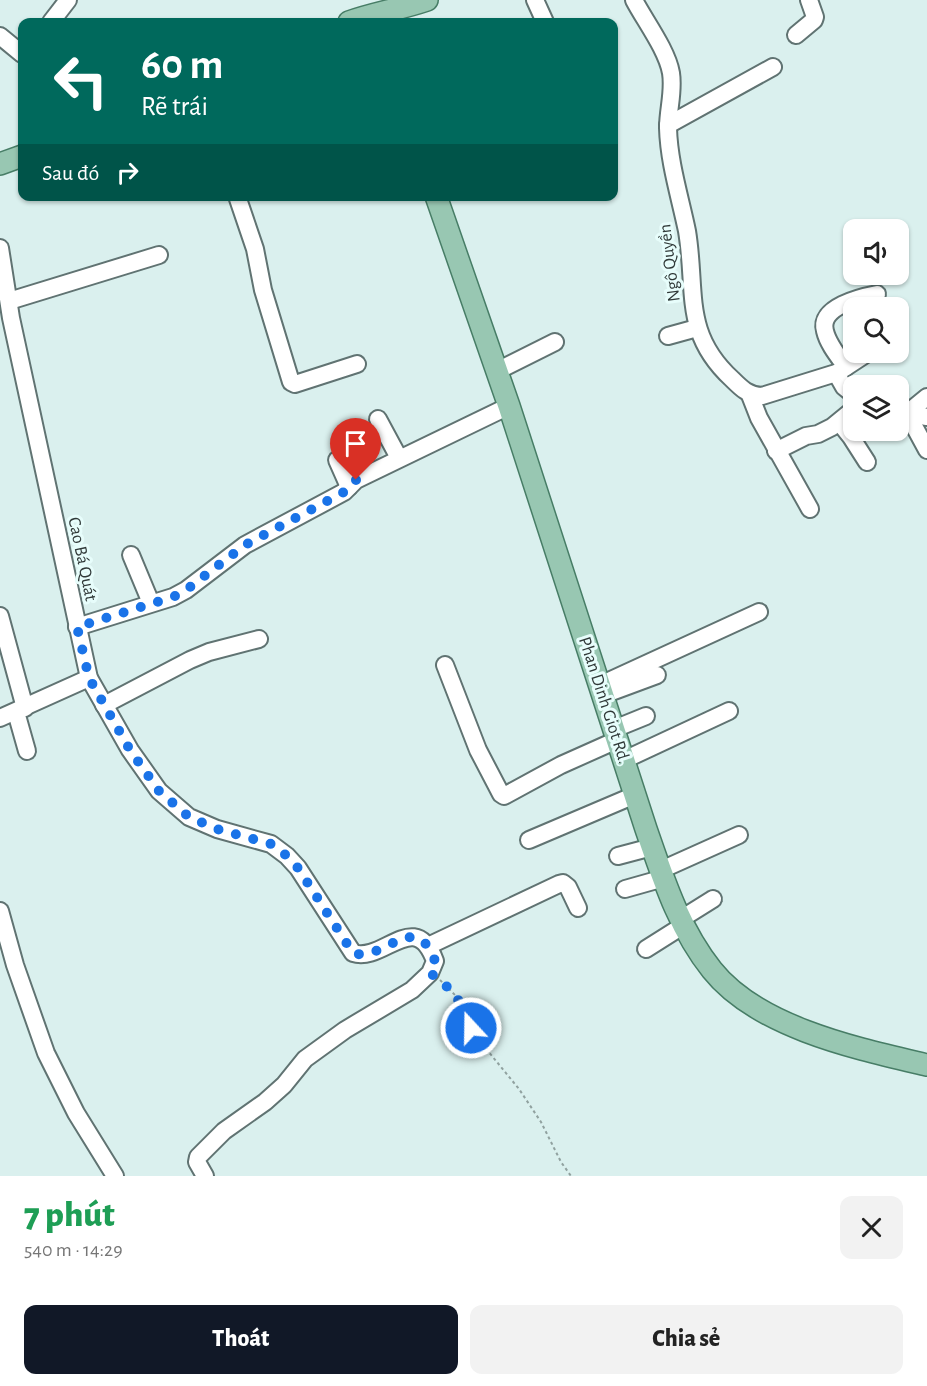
<!DOCTYPE html>
<html lang="vi">
<meta charset="utf-8">
<style>
:root{--surface:#fff;--page:#f2f2f2;--text:#222;--muted:#767676;--accent:#111827}
body{margin:0;font-family:"Alegreya Sans",sans-serif;background:var(--page);color:var(--text);height:100vh;display:flex;flex-direction:column;font-size:22px;white-space:nowrap}
*{box-sizing:border-box;margin:0}
p{font-size:20px;color:var(--muted)}
.icon{flex:none;width:33px;height:33px;fill:none;stroke:currentColor;stroke-width:2;stroke-linecap:round;stroke-linejoin:round}
.map{position:relative;height:1176px;overflow:hidden}
.drawer{display:flex;flex-direction:column;background:var(--surface);flex:1}
.drawer>*{flex:none}
.hud{position:absolute;left:18px;top:18px;width:600px;height:183px;border-radius:12px;box-shadow:0 2px 4px #0004;background:#00695c;color:#fff;overflow:hidden}
.fabs{position:absolute;left:843px;top:219px;display:grid;gap:12px}
.fabs a{display:grid;place-items:center;width:66px;height:66px;border-radius:12px;background:var(--surface);box-shadow:0 2px 4px #0004;font-size:30px}
.pin{position:absolute;display:grid;place-items:center;width:51px;height:51px;color:#fff;margin:-62px -26px;border-radius:50% 50% 50% 0;rotate:-45deg;box-shadow:0 0 6px #0007}
.pin .icon{rotate:45deg}
.me{position:absolute;width:66px;margin:-33px;rotate:339deg;stroke-linejoin:round;filter:drop-shadow(0 0 4px #0008)}
.turn{display:flex;align-items:center;gap:21px;height:126px;padding:0 24px;font-size:27px}
.turn .icon{width:78px;height:78px;stroke-width:2.5}
.turn b{display:block;font-size:42px;line-height:51px}
.then{display:flex;align-items:center;height:57px;padding:0 24px;background:#0003;gap:12px;font-size:22px}
.round{display:grid;place-items:center;flex:none;width:63px;height:63px;border-radius:12px;background:var(--page)}
.overview{display:flex;align-items:center;justify-content:space-between;height:102px;padding:0 24px}
h1{font-size:36px;font-weight:800;line-height:45px;color:#1e9e55}
.primary-button{display:flex;gap:12px;margin-top:auto;padding:12px 24px}
.primary-button a{flex:1;height:69px;border-radius:12px;background:var(--accent);color:#fff;font-size:24px;font-weight:800;line-height:69px;text-align:center}
.primary-button a+a{background:var(--page);color:var(--text)}
.map>svg:first-child{display:block}
</style>
<div class="map">
<svg width="927" height="1176" viewBox="0 0 927 1176">
<rect width="100%" height="100%" fill="#daf0ee"/>
<g fill="none" stroke-linecap="round" stroke-linejoin="round">
<g stroke="#607372" stroke-width="20">
<g id="minor">
<path d="M535,0L545,22"/>
<path d="M634,0C645,21 667,50 671,73C674,92 668,109 668,128C669,163 680,197 687,231C697,291 682,333 732,379C742,389 748,395 762,396L836,373L844,387L854,395"/>
<path d="M51,22L68,0"/>
<path d="M796,35L814,20L815,17L809,0"/>
<path d="M0,36L22,54"/>
<path d="M668,125L773,67"/>
<path d="M237,196L255,249L263,290L291,382L295,384L357,364"/>
<path d="M0,248L11,318L89,678L130,750L159,791L189,817L217,829L271,844L287,856L298,868L353,953C384,963 415,907 435,961L430,973L412,990L345,1030L305,1059L284,1085L265,1102L224,1131L198,1157L197,1162L205,1176"/>
<path d="M9,301L159,255"/>
<path d="M668,336L697,328"/>
<path d="M846,367C838,356 828,344 825,331C818,307 861,297 877,294"/>
<path d="M497,371L555,342"/>
<path d="M837,373L869,352"/>
<path d="M750,395L759,418L810,509"/>
<path d="M899,412L927,417"/>
<path d="M905,415L927,397"/>
<path d="M908,415L927,450"/>
<path d="M378,419L399,458"/>
<path d="M839,422L851,437L867,462"/>
<path d="M776,451L806,436L818,434L832,427L854,409"/>
<path d="M337,460L349,487"/>
<path d="M131,555L151,603"/>
<path d="M0,616L25,708"/>
<path d="M77,627L173,597L186,590L245,545L344,492L356,480L509,406"/>
<path d="M445,665L478,750L501,794L504,796L561,765L617,740"/>
<path d="M600,685L759,612"/>
<path d="M603,695L657,675"/>
<path d="M104,705L190,660L209,652L259,639"/>
<path d="M16,712L27,751"/>
<path d="M0,718L89,678"/>
<path d="M614,729L646,716"/>
<path d="M624,760L729,711"/>
<path d="M529,840L635,795"/>
<path d="M618,856L652,847"/>
<path d="M661,870L739,835"/>
<path d="M625,889L664,878"/>
<path d="M0,911L15,965L46,1053L76,1113L115,1176"/>
<path d="M681,919L713,899"/>
<path d="M428,946L559,884L563,883L568,887L578,908"/>
<path d="M646,949L684,925"/>
</g>
</g>
<g stroke="#477d66" stroke-width="24">
<g id="major">
<path d="M349,22C374,13 401,9 427,0"/>
<path d="M0,164L22,156"/>
<path d="M436,196L509,406L646,829C663,878 679,929 712,970C758,1028 859,1049 927,1065"/>
</g>
</g>
<path stroke="#90a19f" stroke-width="2" stroke-dasharray="3 3" stroke-linecap="butt" d="M440,980L459,999L474,1034L519,1089L541,1122L561,1162L571,1176"/>
<use href="#minor" stroke="#fff" stroke-width="16"/>
<use href="#major" stroke="#98c7b2" stroke-width="21"/>
</g>
<g fill="none" stroke-linecap="round" stroke-linejoin="round">
<path stroke="#1a73e8" stroke-width="10" stroke-dasharray="0 18" d="M356,480L344,492L245,545L186,590L173,597L77,627L89,678L130,750L159,791L189,817L217,829L271,844L287,856L298,868L353,953C384,963 415,907 435,961L430,973C452,988 463,1003 471,1028"/>
</g>
<g text-anchor="middle" stroke-width="6" stroke-linejoin="round" paint-order="stroke">
<g font-size="18" fill="#303938" stroke="#e7fdfb">
<text transform="translate(669 263) rotate(-97)" y="6">Ngô Quyền</text>
<text transform="translate(83 559) rotate(78)" y="6">Cao Bá Quát</text>
<text transform="translate(605 700) rotate(72)" y="6">Phan Dinh Giot Rd.</text>
</g>
</g>
</svg>
<div class="fabs">
<a><svg class="icon" aria-label="sound" viewBox="0 0 24 24"><path d="M4 9h4l5-4v14l-5-4H4zM17 9q2 3 0 6"/></svg></a>
<a><svg class="icon" aria-label="search" viewBox="0 0 24 24"><circle cx="10" cy="10" r="6"/><path d="M15 15l6 6"/></svg></a>
<a><svg class="icon" aria-label="layers" viewBox="0 0 24 24"><path d="M12 4l9 5-9 5-9-5zM3 14l9 5 9-5"/></svg></a>
</div>
<div class="pin" style="left:356px;top:480px;background:#d93025"><svg class="icon" aria-label="arrive" viewBox="0 0 24 24"><path d="M6 21V4h12l-3 4 3 4H6"/></svg></div>
<svg class="me" style="left:471px;top:1028px" viewBox="-20 -20 40 40"><circle r="17" fill="#1a73e8" stroke="#fff" stroke-width="3"/><path d="M0-11L8 9 0 5-8 9z" fill="#fff"/></svg>
<div class="hud">
<div class="turn"><svg class="icon" aria-label="left" viewBox="0 0 24 24"><path d="M17 20v-9H6M10 6l-5 5 5 5"/></svg><div><b>60 m</b>Rẽ trái</div></div>
<div class="then">Sau đó<svg class="icon" aria-label="right" viewBox="0 0 24 24"><path d="M7 20v-9h11M14 6l5 5-5 5"/></svg></div>
</div>
</div>
<section class="drawer">
<div class="overview"><div><h1>7 phút</h1><p>540 m · 14:29</p></div><a class="round"><svg class="icon" aria-label="close" viewBox="0 0 24 24"><path d="M6 6l12 12M18 6L6 18"/></svg></a></div>
<div class="primary-button"><a>Thoát</a><a>Chia sẻ</a></div>
</section>
